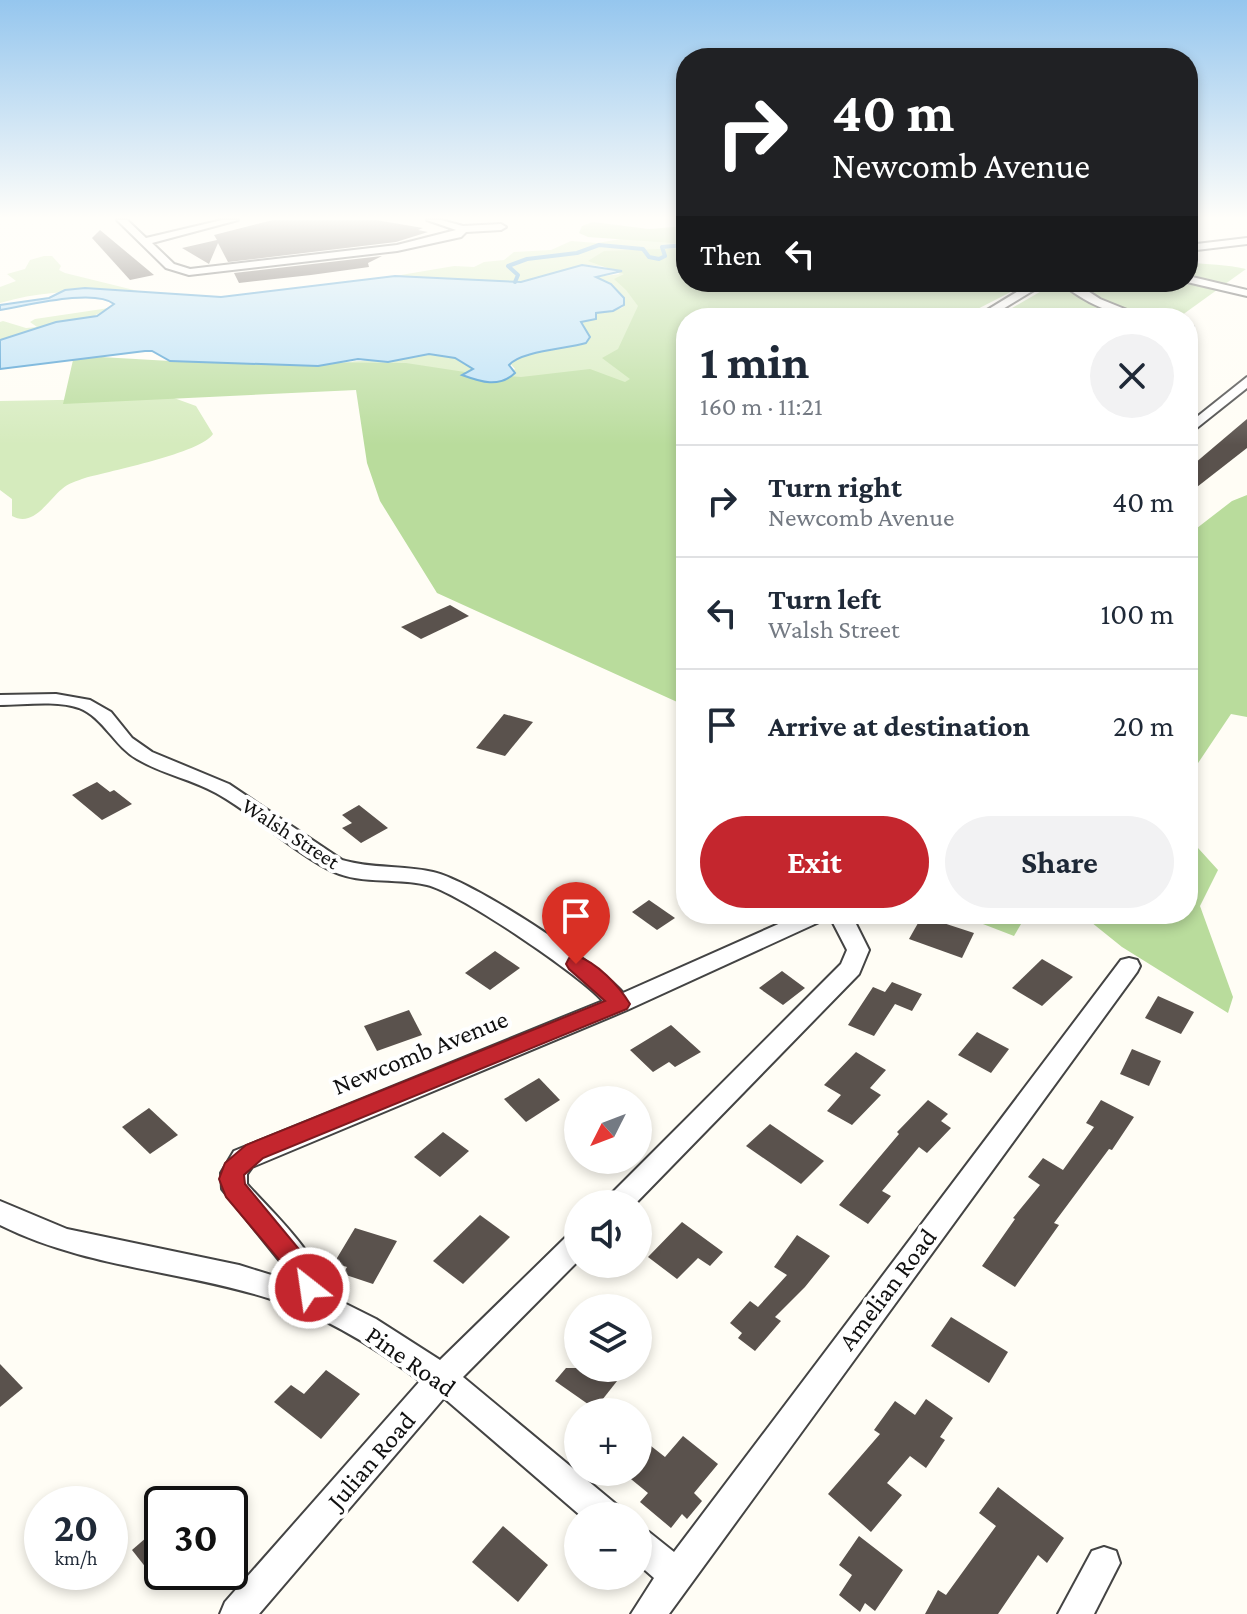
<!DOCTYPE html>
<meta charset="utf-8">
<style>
:root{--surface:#fff;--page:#f2f2f3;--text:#1f2937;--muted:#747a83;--line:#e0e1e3;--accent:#c4262e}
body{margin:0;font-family:"Crimson Pro",serif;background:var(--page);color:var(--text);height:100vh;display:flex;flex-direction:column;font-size:30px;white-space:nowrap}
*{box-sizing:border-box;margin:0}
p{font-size:26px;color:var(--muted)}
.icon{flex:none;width:44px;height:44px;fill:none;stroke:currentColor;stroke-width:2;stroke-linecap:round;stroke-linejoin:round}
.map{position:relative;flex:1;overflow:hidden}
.sheet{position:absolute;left:676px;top:308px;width:522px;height:616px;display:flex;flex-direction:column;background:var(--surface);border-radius:32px;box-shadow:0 4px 12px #0003}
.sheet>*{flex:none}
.banner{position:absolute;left:676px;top:48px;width:522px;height:244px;border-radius:32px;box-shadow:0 4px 12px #0003;background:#202124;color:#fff;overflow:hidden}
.needle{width:52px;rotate:228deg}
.fabs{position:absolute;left:564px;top:1086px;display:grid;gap:16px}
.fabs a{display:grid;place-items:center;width:88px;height:88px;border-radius:50%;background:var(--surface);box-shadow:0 4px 12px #0003;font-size:40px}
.speed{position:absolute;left:24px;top:1486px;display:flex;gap:16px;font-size:40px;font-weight:700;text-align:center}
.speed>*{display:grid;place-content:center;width:104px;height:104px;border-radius:50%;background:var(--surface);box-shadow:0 4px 12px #0003;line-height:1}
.speed small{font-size:20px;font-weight:400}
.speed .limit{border:4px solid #111;border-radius:12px;background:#fff;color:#111}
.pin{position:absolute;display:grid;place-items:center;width:68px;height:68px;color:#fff;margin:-82px -34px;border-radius:50% 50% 50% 0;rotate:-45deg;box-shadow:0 0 8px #0007}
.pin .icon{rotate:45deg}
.me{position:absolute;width:88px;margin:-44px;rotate:330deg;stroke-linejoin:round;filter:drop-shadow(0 0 6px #0008)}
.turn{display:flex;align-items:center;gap:28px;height:168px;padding:0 24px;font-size:36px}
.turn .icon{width:104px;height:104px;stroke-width:2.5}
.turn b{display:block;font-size:56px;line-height:68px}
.then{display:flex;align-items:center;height:76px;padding:0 24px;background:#0003;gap:16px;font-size:30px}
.round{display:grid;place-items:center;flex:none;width:84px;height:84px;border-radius:42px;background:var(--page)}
.summary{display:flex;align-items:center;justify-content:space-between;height:136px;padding:0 24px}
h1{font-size:48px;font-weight:700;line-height:60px}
.primary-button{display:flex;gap:16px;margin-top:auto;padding:16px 24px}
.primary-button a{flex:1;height:92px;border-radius:48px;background:var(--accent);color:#fff;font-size:32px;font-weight:700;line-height:92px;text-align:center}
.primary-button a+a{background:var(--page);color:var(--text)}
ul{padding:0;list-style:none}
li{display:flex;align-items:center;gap:24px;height:112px;padding:0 24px;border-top:2px solid var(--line)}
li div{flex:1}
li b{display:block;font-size:30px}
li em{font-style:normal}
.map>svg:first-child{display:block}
</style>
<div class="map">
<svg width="1247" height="1614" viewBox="0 0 1247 1614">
<rect width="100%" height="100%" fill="#fffdf5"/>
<g fill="#d5ebbd">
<path d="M627,238L686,241V248L622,268L644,300L632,384L501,382L515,369L509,362L533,353L586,343L589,334L580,323L596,319V313L622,308L624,305L605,281L596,277L620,274L607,267L588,265L521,282L395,276L454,266L474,267L484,262L504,260L514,252L551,250L571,241L597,243Z"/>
<path d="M44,256H52L61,266L59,270L65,273L138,291C90,291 46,289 0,303V287L16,281L7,274L25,269L30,260Z"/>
<path d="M109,308L90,318L56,322L0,340V322L3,321L26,328L37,327L30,322L35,319Z"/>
<path d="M428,354L455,358L473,369L462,374L338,364C368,357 398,364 428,354Z"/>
<path d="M174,398L196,406L213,434C201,453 110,471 85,478C77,481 68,483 62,489C48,500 34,528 12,516V499L0,490V401Z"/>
</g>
<g fill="#b9dc9c">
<path d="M593,222L649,229L686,226V244L588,237L579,233L582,226Z"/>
<path d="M686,248V282H1030L960,318H686V706L437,593L380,501L367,463L356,390L63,404L73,360L101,357L170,361L406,363L478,374L521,377L590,369L625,382L630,379L602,358L618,349L638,306L626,290L614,279L624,274L588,261L604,251Z"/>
<path d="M1188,262C1208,265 1226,264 1246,269L1178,318H1034L1007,311L1057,282H1188Z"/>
<path d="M1247,495V717L1231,714L1188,778V535L1232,501Z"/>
<path d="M1188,837L1218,870L1200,906L1233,997L1228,1013L1122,947L1081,914H1188Z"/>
<path d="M957,914H1027L1014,936Z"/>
</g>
<path fill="#b9e0f7" stroke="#3f96cf" stroke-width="2" d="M582,265L622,271L596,277L611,284L624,298V305L613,311L596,313V319L581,322L590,337L586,343C566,349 521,351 509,365L515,373C499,388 481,382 462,375L473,369L455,358L429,354L388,362L358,359L318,366L170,361L152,351H145L0,369V340L56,322L97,316L114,304C94,288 26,306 0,310V305L49,298L65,290L85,288L221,297L395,276L521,282Z"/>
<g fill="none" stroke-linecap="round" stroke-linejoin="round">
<path stroke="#3f96cf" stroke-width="4" d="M515,282L518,275L508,266L527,259L577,253L599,245L643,249L649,257L659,259L665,256L662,247L686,245"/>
</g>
<g fill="#5a524d">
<path d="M273,220H376L423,228L418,230L428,232L396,242L228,262L218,243L209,264L182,248L217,240L214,235Z"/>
<path d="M100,230L154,275L130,280L92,238Z"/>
<path d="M382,256L368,263L369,267L311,275L239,283L234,273Z"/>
<path d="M1247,419V448L1188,494V469Z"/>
<path d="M450,605L469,616L421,639L401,627Z"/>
<path d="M504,714L533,722L505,756L476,748Z"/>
<path d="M97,782L110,792L114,790L132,804L102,820L72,795Z"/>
<path d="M359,805L388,828L361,843L342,828L352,823L342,815Z"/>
<path d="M649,900L675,918L657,930L632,912Z"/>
<path d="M922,916L974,933L962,958L909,939Z"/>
<path d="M495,951L520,968L490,990L465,973Z"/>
<path d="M1042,959L1073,977L1042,1006L1012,988Z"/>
<path d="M782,971L805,988L783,1005L759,988Z"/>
<path d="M892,982L922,994L912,1011L895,1004L874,1036L848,1025L873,987L885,992Z"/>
<path d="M1158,996L1194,1012L1181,1034L1145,1018Z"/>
<path d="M409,1010L422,1035L377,1051L364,1026Z"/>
<path d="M671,1025L701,1052L675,1067L669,1062L653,1072L630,1050Z"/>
<path d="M977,1032L1009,1049L991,1073L958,1055Z"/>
<path d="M1132,1049L1161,1061L1149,1086L1120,1074Z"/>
<path d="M856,1052L886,1070L870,1088L881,1095L852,1125L827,1111L841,1095L824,1085Z"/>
<path d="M539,1078L560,1100L526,1122L504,1099Z"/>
<path d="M928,1100L948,1114L941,1121L951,1128L927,1153L919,1147L882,1191L891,1196L868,1224L839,1205L899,1134L897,1132Z"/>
<path d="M1101,1100L1134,1117L1112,1150L1109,1149L1054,1223L1059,1225L1015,1287L982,1266L1015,1219L1013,1218L1040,1185L1028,1177L1043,1158L1063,1170L1094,1127L1086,1123Z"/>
<path d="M149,1108L178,1135L150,1154L122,1127Z"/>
<path d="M770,1124L824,1161L801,1184L746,1146Z"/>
<path d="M443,1132L469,1151L440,1177L414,1157Z"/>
<path d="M480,1215L510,1237L463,1284L433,1261Z"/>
<path d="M682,1222L723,1252L710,1266L698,1258L677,1279L648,1257Z"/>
<path d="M355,1228L397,1241L373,1284L343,1274L347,1267L334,1263Z"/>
<path d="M797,1235L830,1256L805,1287L775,1317L781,1321L755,1351L738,1338L742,1333L730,1323L750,1301L758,1307L787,1275L774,1267Z"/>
<path d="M951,1317L1008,1352L989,1383L931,1346Z"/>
<path d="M0,1364L23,1388L0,1407Z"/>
<path d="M566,1368H609L621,1376L595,1409L555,1381Z"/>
<path d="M326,1370L360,1394L321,1439L274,1402L291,1385L304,1394Z"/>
<path d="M926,1399L953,1418L940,1437L945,1440L926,1468L910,1456L887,1483L902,1495L871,1532L828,1494L880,1434L874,1430L895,1401L915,1415Z"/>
<path d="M683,1436L718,1464L694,1493L702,1501L687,1519L682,1514L671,1528L640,1502L648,1493L626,1475L638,1472V1461L651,1446L665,1457Z"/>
<path d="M998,1487L1064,1538L1047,1563L1038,1555L998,1614H925L938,1590L946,1595L996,1526L979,1513Z"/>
<path d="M162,1524V1588L132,1550Z"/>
<path d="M503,1526L548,1565L518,1602L472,1562Z"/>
<path d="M859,1536L903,1570L875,1611L865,1603L860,1612L839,1595L852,1575L839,1565Z"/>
</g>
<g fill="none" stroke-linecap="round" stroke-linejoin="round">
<g stroke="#444" stroke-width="4">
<g id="street">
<path d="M117,220H127L146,238L222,220H238L152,243L174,264L190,269L397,245L456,230L427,220H441L463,226L501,224L506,227L501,230L466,232L461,237L397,251L189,275L166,268Z"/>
<path d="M1247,238V244L1188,251V245Z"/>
<path d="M1188,276L1247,290V296L1187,282Z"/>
<path d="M1033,282H1047L988,318H974Z"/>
<path d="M1060,282H1074L1100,299L1147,318C1117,318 1083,302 1060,282Z"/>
<path d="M1188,326L1193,327V333L1188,334Z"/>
<path d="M1247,377V388L1188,435V424Z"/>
<path d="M56,694L90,700L111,712L132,738L152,752L229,784L342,860C372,869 403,865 433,872C471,880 597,963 623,993L801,914H851L869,950L859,974L635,1204H605L609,1196L841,964L847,950L830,917L627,1010L252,1167L247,1174V1184C267,1207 327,1262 322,1292L376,1319L440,1360L568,1235L578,1231V1261L463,1377L617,1505L622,1516H581L444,1398L259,1614H220L225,1602L420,1381C375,1347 325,1316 271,1299C180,1270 86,1268 0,1225V1201L67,1229L239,1265L294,1282L292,1276L222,1189L221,1173L234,1151L603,1001C582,976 458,892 427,885C394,877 357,886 326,868C287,847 254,814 216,793C191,779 162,774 137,759C114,746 104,718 79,708C55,700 24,705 0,705V695Z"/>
<path d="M1129,958L1137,960L1140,966L1137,972L669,1614H631L654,1578L638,1564V1527L649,1532L674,1552L1121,960Z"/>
<path d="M1104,1547L1116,1551L1120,1563L1094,1614H1058L1092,1551Z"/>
</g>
</g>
<use href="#street" fill="#fff" fill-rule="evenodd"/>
</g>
<linearGradient id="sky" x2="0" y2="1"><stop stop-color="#95c6ee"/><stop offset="0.49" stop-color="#fffefa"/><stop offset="1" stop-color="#fffefa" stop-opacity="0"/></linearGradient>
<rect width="1247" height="445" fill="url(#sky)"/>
<path fill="#c4262e" stroke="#7f191e" stroke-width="2" d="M576,956C597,962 619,986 630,1004L627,1009L263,1158L244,1175L245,1184L317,1271L322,1288L318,1296L309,1299L300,1296L293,1276L226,1197L219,1179L225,1163L246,1145L605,1001L569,969L566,964L569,958Z"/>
<g text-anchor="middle" stroke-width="8" stroke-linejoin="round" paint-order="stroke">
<g font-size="22" fill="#111" stroke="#fff">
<text transform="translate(291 833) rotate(33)" y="8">Walsh Street</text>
</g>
<g font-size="26" fill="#111" stroke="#fff">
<text transform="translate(420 1052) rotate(-22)" y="9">Newcomb Avenue</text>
<text transform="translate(887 1289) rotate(-53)" y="9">Amelian Road</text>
<text transform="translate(411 1361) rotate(35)" y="9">Pine Road</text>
<text transform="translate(371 1460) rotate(-49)" y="9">Julian Road</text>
</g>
</g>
</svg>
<div class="fabs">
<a><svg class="needle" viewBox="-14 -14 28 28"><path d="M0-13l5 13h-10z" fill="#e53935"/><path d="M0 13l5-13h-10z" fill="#747a83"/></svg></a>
<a><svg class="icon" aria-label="sound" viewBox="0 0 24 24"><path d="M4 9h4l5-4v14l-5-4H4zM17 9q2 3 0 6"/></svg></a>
<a><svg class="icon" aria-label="layers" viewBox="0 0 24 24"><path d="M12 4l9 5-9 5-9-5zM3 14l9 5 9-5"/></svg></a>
<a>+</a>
<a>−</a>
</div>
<div class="speed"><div>20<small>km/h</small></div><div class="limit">30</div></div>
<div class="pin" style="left:576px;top:964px;background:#d93025"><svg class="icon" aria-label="arrive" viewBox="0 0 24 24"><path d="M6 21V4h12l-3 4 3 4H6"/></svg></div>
<svg class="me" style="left:309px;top:1288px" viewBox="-20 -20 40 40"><circle r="17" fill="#c4262e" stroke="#fff" stroke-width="3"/><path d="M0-11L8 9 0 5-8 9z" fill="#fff"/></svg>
<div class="banner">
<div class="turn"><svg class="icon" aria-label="right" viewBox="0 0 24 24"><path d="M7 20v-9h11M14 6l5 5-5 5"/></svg><div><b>40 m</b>Newcomb Avenue</div></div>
<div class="then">Then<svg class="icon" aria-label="left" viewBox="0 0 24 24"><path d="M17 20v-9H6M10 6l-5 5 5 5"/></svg></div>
</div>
<section class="sheet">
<div class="summary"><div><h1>1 min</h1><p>160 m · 11:21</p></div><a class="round"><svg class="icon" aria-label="close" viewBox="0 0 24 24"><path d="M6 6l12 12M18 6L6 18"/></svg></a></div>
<ul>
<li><svg class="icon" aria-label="right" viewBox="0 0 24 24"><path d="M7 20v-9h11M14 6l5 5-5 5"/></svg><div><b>Turn right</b><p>Newcomb Avenue</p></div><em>40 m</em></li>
<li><svg class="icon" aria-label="left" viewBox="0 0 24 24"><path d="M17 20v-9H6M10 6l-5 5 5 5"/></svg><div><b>Turn left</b><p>Walsh Street</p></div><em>100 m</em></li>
<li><svg class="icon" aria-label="arrive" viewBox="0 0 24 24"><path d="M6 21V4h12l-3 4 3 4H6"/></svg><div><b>Arrive at destination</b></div><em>20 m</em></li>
</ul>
<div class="primary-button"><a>Exit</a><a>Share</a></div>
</section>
</div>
